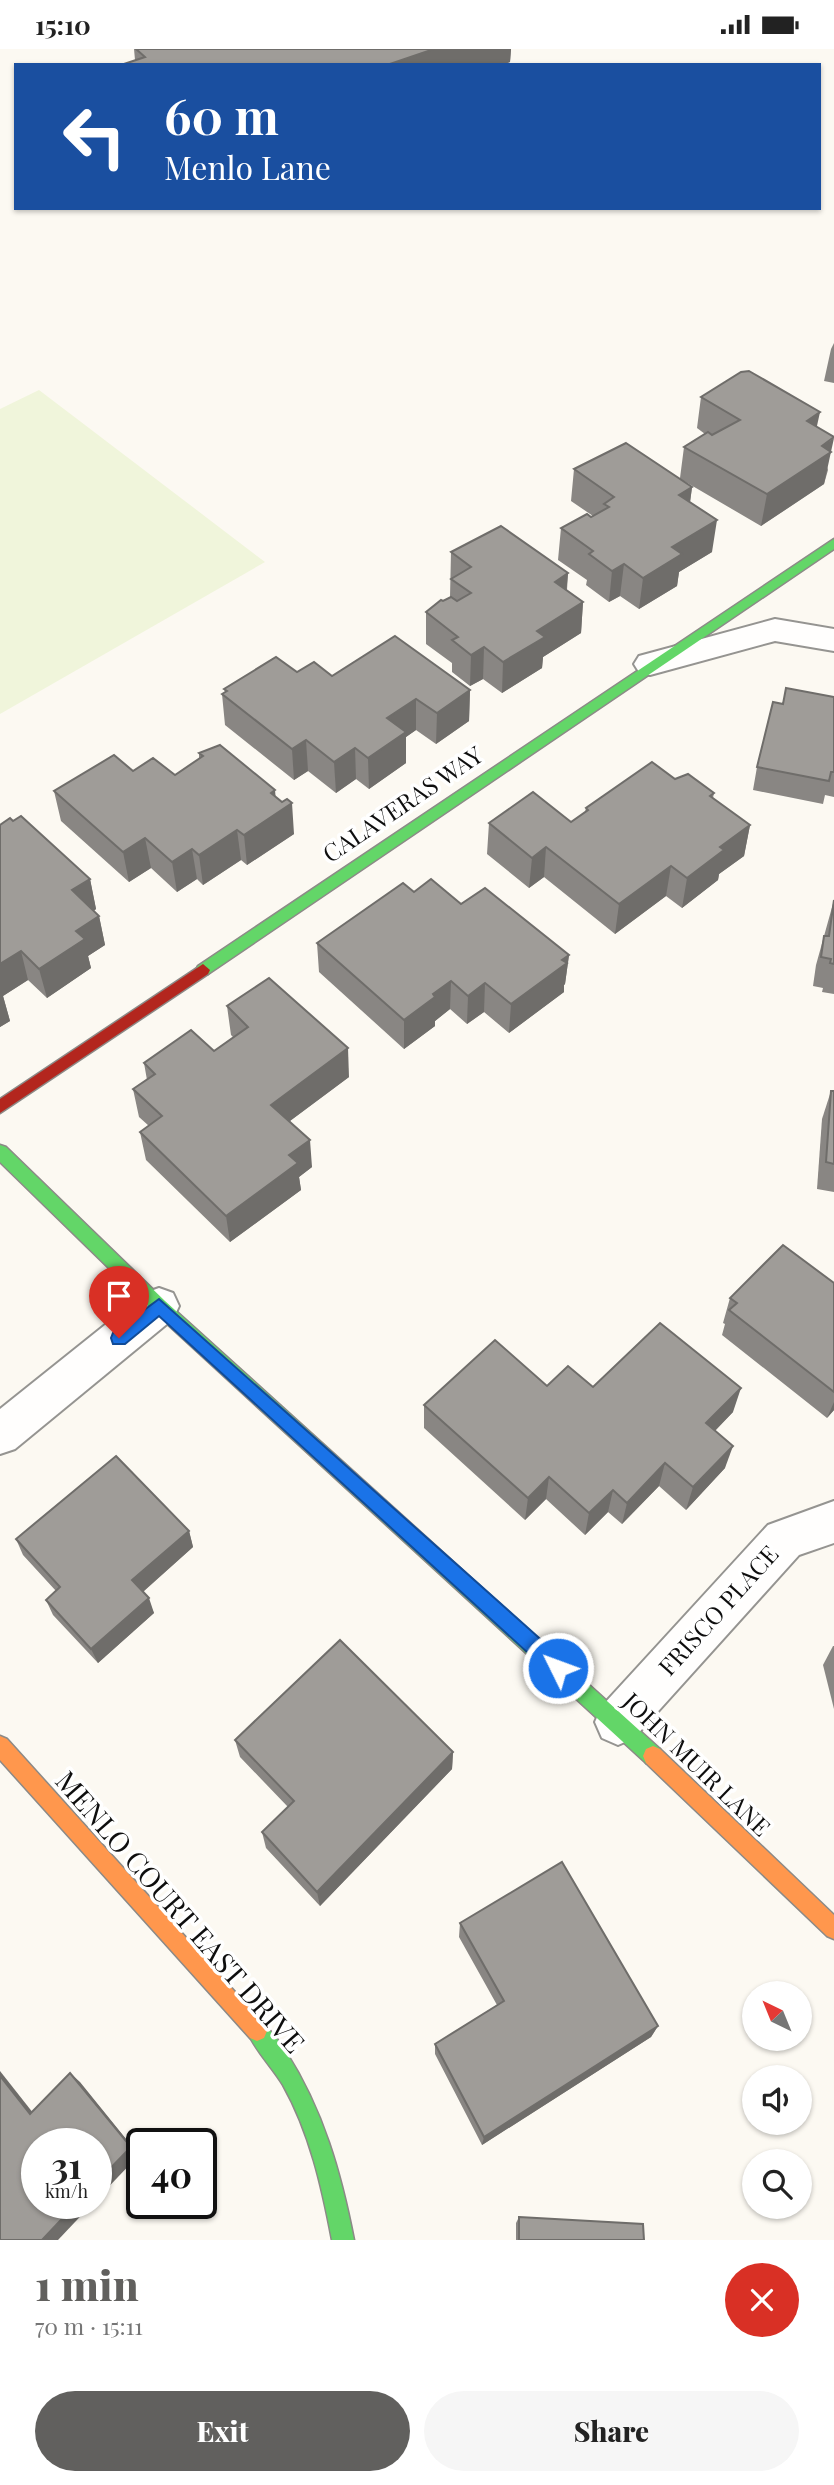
<!DOCTYPE html>
<meta charset="utf-8">
<style>
:root{--surface:#fff;--page:#f6f6f6;--text:#222;--muted:#767676;--accent:#61605e}
body{margin:0;font-family:"Playfair Display",serif;background:var(--page);color:var(--text);height:100vh;display:flex;flex-direction:column;font-size:26px;white-space:nowrap}
*{box-sizing:border-box;margin:0}
p{font-size:23px;color:var(--muted)}
.icon{flex:none;width:38px;height:38px;fill:none;stroke:currentColor;stroke-width:2;stroke-linecap:round;stroke-linejoin:round}
.map{position:relative;height:2191px;overflow:hidden}
.sheet{display:flex;flex-direction:column;background:var(--surface);flex:1}
.sheet>*{flex:none}
.guide{position:absolute;left:14px;top:14px;width:807px;height:147px;border-radius:0px;box-shadow:0 2px 5px #0004;background:#1a4fa0;color:#fff;overflow:hidden}
.needle{width:46px;rotate:317deg}
.fabs{position:absolute;left:742px;top:1932px;display:grid;gap:14px}
.fabs a{display:grid;place-items:center;width:70px;height:70px;border-radius:50%;background:var(--surface);box-shadow:0 2px 5px #0004;font-size:35px}
.speed{position:absolute;left:21px;top:2079px;display:flex;gap:14px;font-size:35px;font-weight:700;text-align:center}
.speed>*{display:grid;place-content:center;width:91px;height:91px;border-radius:50%;background:var(--surface);box-shadow:0 2px 5px #0004;line-height:1}
.speed small{font-size:18px;font-weight:400}
.speed .limit{border:4px solid #111;border-radius:10px;background:#fff;color:#111}
.pin{position:absolute;display:grid;place-items:center;width:60px;height:60px;color:#fff;margin:-72px -30px;border-radius:50% 50% 50% 0;rotate:-45deg;box-shadow:0 0 7px #0007}
.pin .icon{rotate:45deg}
.me{position:absolute;width:77px;margin:-38px;rotate:312deg;stroke-linejoin:round;filter:drop-shadow(0 0 5px #0008)}
.turn{display:flex;align-items:center;gap:24px;height:147px;padding:0 35px;font-size:32px}
.turn .icon{width:91px;height:91px;stroke-width:2.5}
.turn b{display:block;font-size:49px;line-height:60px}
.round{display:grid;place-items:center;flex:none;width:74px;height:74px;border-radius:37px;background:var(--page)}
.headline{display:flex;align-items:center;justify-content:space-between;height:119px;padding:0 35px}
h1{font-size:42px;font-weight:800;line-height:52px;color:var(--accent)}
.button{display:flex;gap:14px;margin-top:auto;padding:14px 35px}
.button a{flex:1;height:80px;border-radius:42px;background:var(--accent);color:#fff;font-size:28px;font-weight:800;line-height:80px;text-align:center}
.button a+a{background:var(--page);color:var(--text)}
.status{display:flex;justify-content:space-between;align-items:center;height:49px;padding:0 35px;background:var(--surface);direction:ltr}
.status svg{height:19px;fill:currentColor}
.map>svg:first-child{display:block}
</style>
<div class="status"><b>15:10</b><svg viewBox="0 0 49 12"><path d="M0 12V9h3v3zM5 12V6h3v6zM10 12V3h3v9zM15 12V0h3v12zM26 1h20v11H26zM47 4h2v5h-2z"/></svg></div>
<div class="map">
<svg width="834" height="2191" viewBox="0 0 834 2191">
<rect width="100%" height="100%" fill="#fcf9f2"/>
<path fill="#f0f5db" d="M39,341L265,513L0,665V360Z"/>
<g fill="none" stroke-linecap="round" stroke-linejoin="round">
<g stroke="#959491" stroke-width="4">
<g id="street">
<path d="M775,570L834,580V602L775,592L650,626L639,623L634,615L639,607Z"/>
<path d="M159,1239L173,1244L179,1257L173,1270L15,1400L0,1405V1360L145,1244Z"/>
<path d="M834,1452V1494L799,1506L634,1689L618,1696L602,1689L595,1673L602,1657L768,1476Z"/>
</g>
</g>
<g stroke="#8c8a87" stroke-width="3">
<g id="fast">
<path d="M834,490V500L208,925H198L196,921L198,917Z"/>
<path d="M0,1096L6,1098L165,1252L660,1700L663,1707L660,1714L653,1717L646,1714L153,1262L0,1113Z"/>
<path d="M257,1972C269,1977 279,1992 286,2003C323,2061 341,2124 354,2191H332C322,2138 310,2084 283,2036C272,2018 255,2001 247,1982L250,1975Z"/>
</g>
</g>
<g stroke="#8c8a87" stroke-width="3">
<g id="slow">
<path d="M0,1687L7,1690L264,1975L267,1982L264,1989L257,1992L250,1989L0,1711Z"/>
<path d="M653,1697L660,1700L834,1866V1890L827,1887L646,1714L643,1707L646,1700Z"/>
</g>
</g>
<g stroke="#8c8a87" stroke-width="3">
<path id="jam" d="M203,915L210,921L208,925L0,1064V1050Z"/>
</g>
<use href="#street" fill="#fffefd" fill-rule="evenodd"/>
<use href="#fast" fill="#63d668" fill-rule="evenodd"/>
<use href="#slow" fill="#ff974d" fill-rule="evenodd"/>
<use href="#jam" fill="#b3261e" fill-rule="evenodd"/>
</g>
<g fill="#898683">
<path d="M134,0H511L510,13L502,16H124V15L135,11Z"/>
<path d="M834,294V334L824,332L831,300Z"/>
<path d="M701,348L817,378L828,421L824,435L761,477L684,432L692,438L690,453L712,503L679,523L677,537L639,560L620,547L609,553L586,536L587,531L558,511L561,479L593,467L571,452L574,420L680,429L684,398L705,385L697,379Z"/>
<path d="M451,503L568,524L567,541L583,553L581,584L543,608L542,619L502,644L483,630L470,637L452,623V614L426,595V563L450,548Z"/>
<path d="M297,623L470,641L469,672L436,695L416,681L406,688V714L369,740L356,730L336,744L308,722L294,731L225,676L222,645L225,643L224,640Z"/>
<path d="M834,648V748L825,746L823,755L753,741L757,718L783,655Z"/>
<path d="M199,704L275,748L294,785L247,816L241,811L203,836L197,830L177,843L151,819L129,833L61,772L54,742L133,722L175,726L199,710Z"/>
<path d="M675,730L714,744L713,749L750,776L744,807L719,825L718,831L682,859L666,847L615,885L544,828L529,839L487,805L489,774L571,773L585,763L586,759Z"/>
<path d="M0,776L90,830L96,860L94,862L99,867L105,896L88,907L91,919L47,949L28,931L3,947L10,972L0,978Z"/>
<path d="M414,843L461,855L569,906L565,935L564,936V943L509,984L484,963L467,975L450,960L435,972V977L404,1000L319,923L317,894Z"/>
<path d="M834,851V945L822,943L823,939L813,937L816,916Z"/>
<path d="M227,957L349,1028L290,1072L312,1118L299,1128L301,1141L230,1193L146,1111L140,1083L149,1077L139,1068L133,1040L147,1031L144,1014L214,1002L233,988L231,986Z"/>
<path d="M831,1042H834V1143L817,1140L822,1070Z"/>
<path d="M834,1234V1361L827,1369L722,1286L725,1275L723,1274L730,1249Z"/>
<path d="M547,1337L593,1338L733,1363L715,1382L725,1419L686,1461L659,1437L622,1475L608,1463L585,1486L546,1450L525,1471L424,1379V1356Z"/>
<path d="M189,1482L193,1498L143,1543L154,1564L98,1614L53,1566L46,1551L56,1542L23,1506L16,1490Z"/>
<path d="M833,1597H834V1660L823,1616Z"/>
<path d="M235,1691L453,1703L452,1720L320,1857L266,1799L262,1783L288,1758L240,1708Z"/>
<path d="M460,1874L658,1977L651,1988L482,2096L435,2005V1995L497,1956L459,1888Z"/>
<path d="M519,2168L644,2191H516V2174Z"/>
</g>
<g fill="#6f6d6a">
<path d="M434,0H511L510,13L502,16H387Z"/>
<path d="M820,363L813,395L807,372Z"/>
<path d="M834,389L824,435L761,477L767,445L822,397Z"/>
<path d="M692,438L688,469L679,446Z"/>
<path d="M717,471L712,503L679,523L677,537L639,560L643,529L672,498Z"/>
<path d="M624,515L620,547L609,553L612,522Z"/>
<path d="M568,524L565,556L555,533Z"/>
<path d="M583,553L581,584L543,608L542,619L502,644L503,613L537,582Z"/>
<path d="M484,598L483,630L470,637L471,606Z"/>
<path d="M470,641L469,672L436,695L437,664Z"/>
<path d="M416,650V681L406,688V714L369,740L368,709L387,669Z"/>
<path d="M306,691L308,722L294,731L292,700Z"/>
<path d="M355,699L356,730L336,744L334,713Z"/>
<path d="M275,741L277,764L292,754L294,785L247,816L244,786L271,744Z"/>
<path d="M750,776L744,807L719,825L718,831L682,859L687,829L720,798Z"/>
<path d="M237,781L241,811L203,836L199,806Z"/>
<path d="M145,789L151,819L129,833L123,803Z"/>
<path d="M546,798L544,828L529,839L532,809Z"/>
<path d="M192,800L197,830L177,843L172,813Z"/>
<path d="M671,817L666,847L615,885L619,855Z"/>
<path d="M90,830L96,860L79,871L72,841Z"/>
<path d="M99,867L105,896L88,907L91,919L47,949L39,920L76,882Z"/>
<path d="M21,902L28,931L3,947L10,972L0,978V915Z"/>
<path d="M569,906L565,935L564,936V943L509,984L511,955Z"/>
<path d="M451,932L450,960L435,972V977L404,1000V971L433,945Z"/>
<path d="M485,934L484,963L467,975L468,947Z"/>
<path d="M348,999L349,1028L275,1083L271,1056Z"/>
<path d="M310,1091L312,1118L299,1128L301,1141L230,1193L226,1167L289,1106Z"/>
<path d="M741,1339L733,1363L700,1397L706,1374Z"/>
<path d="M834,1353V1361L827,1369Z"/>
<path d="M733,1397L725,1419L686,1461L693,1438Z"/>
<path d="M665,1414L659,1437L622,1475L627,1454Z"/>
<path d="M549,1428L546,1450L525,1471L528,1449Z"/>
<path d="M613,1441L608,1463L585,1486L589,1464Z"/>
<path d="M189,1482L193,1498L138,1547L132,1531Z"/>
<path d="M149,1549L154,1564L98,1614L91,1600Z"/>
<path d="M453,1703L452,1720L320,1857L317,1843Z"/>
<path d="M658,1977L651,1988L482,2096L484,2088Z"/>
<path d="M0,2022L41,2074L30,2065L0,2027Z"/>
<path d="M70,2024L80,2033L139,2106L96,2151V2134Z"/>
<path d="M77,2154H93L58,2191H42Z"/>
</g>
<g fill="#9f9c98" stroke="#6f6d6a" stroke-width="2">
<path d="M136,0H434L387,16H126L124,15L145,8Z"/>
<path d="M749,322L820,363L807,372L834,388L822,397L831,403L767,445L684,398L708,383L712,386L740,371L701,348L741,323Z"/>
<path d="M626,394L692,438L679,446L717,471L672,498L682,505L643,529L624,515L612,522L589,505L593,502L561,479L587,465L591,468L609,458L604,455L614,448L574,420Z"/>
<path d="M501,477L568,524L555,533L583,553L537,582L545,588L503,613L484,598L471,606L452,591L458,588L426,563L441,551L443,552L451,548L457,552L471,544L451,530L471,518L451,503Z"/>
<path d="M395,587L470,641L437,664L416,650L387,669L406,683L368,709L355,699L334,713L306,691L292,700L222,645L227,642L224,640L276,608L297,623L314,613L332,627Z"/>
<path d="M786,639L834,648V723H831L829,732L757,718L773,653L783,655Z"/>
<path d="M220,696L275,741L271,744L282,753L287,750L292,754L244,786L237,781L199,806L192,800L172,813L145,789L123,803L54,742L114,706L133,722L153,709L175,726L203,707L199,704Z"/>
<path d="M652,713L675,730L688,725L714,744L710,747L750,776L720,798L724,801L687,829L671,817L619,855L546,798L532,809L489,774L533,743L571,773L588,761L586,759Z"/>
<path d="M21,767L90,830L72,841L99,867L76,882L85,890L39,920L21,902L0,915V776L10,769L13,772Z"/>
<path d="M431,830L461,855L485,839L569,906L562,911L567,914L511,955L485,934L468,947L451,932L433,945L435,948L404,971L317,894L403,834L414,843Z"/>
<path d="M834,851V915L830,914L831,910L821,908L824,887H829Z"/>
<path d="M269,929L348,999L271,1056L310,1091L289,1106L298,1114L226,1167L140,1083L162,1067L133,1040L155,1025L144,1014L191,981L214,1002L248,978L227,957Z"/>
<path d="M831,1042H834V1115L826,1113Z"/>
<path d="M783,1196L834,1234V1343L729,1261L737,1254L730,1249Z"/>
<path d="M660,1274L741,1339L706,1374L733,1397L693,1438L665,1414L627,1454L613,1441L589,1464L549,1428L528,1449L424,1356L495,1291L547,1337L568,1317L593,1338Z"/>
<path d="M116,1407L189,1482L132,1531L149,1549L91,1600L46,1551L60,1538L16,1490Z"/>
<path d="M340,1591L453,1703L317,1843L262,1783L294,1752L235,1691Z"/>
<path d="M562,1813L658,1977L484,2088L435,1995L504,1952L460,1874Z"/>
<path d="M70,2024L131,2098L96,2134V2095H37V2154H77L42,2191H0V2027L30,2065Z"/>
<path d="M519,2168L643,2175L644,2191H519Z"/>
</g>
<path fill="#1a73e8" stroke="#114b97" stroke-width="2" d="M159,1250L565,1612L568,1619L565,1625L558,1628L551,1625L159,1267L125,1295H113L111,1289L113,1284Z"/>
<g text-anchor="middle" stroke-width="7" stroke-linejoin="round" paint-order="stroke">
<g font-size="24" fill="#0e0e0e" stroke="#fff">
<text transform="translate(403 756) rotate(-34)" y="8">CALAVERAS WAY</text>
<text transform="translate(719 1562) rotate(-48)" y="8">FRISCO PLACE</text>
<text transform="translate(696 1716) rotate(44)" y="8">JOHN MUIR LANE</text>
</g>
<g font-size="28" fill="#0e0e0e" stroke="#fff">
<text transform="translate(180 1863) rotate(49)" y="10">MENLO COURT EAST DRIVE</text>
</g>
</g>
</svg>
<div class="fabs">
<a><svg class="needle" viewBox="-14 -14 28 28"><path d="M0-13l5 13h-10z" fill="#e53935"/><path d="M0 13l5-13h-10z" fill="#767676"/></svg></a>
<a><svg class="icon" aria-label="sound" viewBox="0 0 24 24"><path d="M4 9h4l5-4v14l-5-4H4zM17 9q2 3 0 6"/></svg></a>
<a><svg class="icon" aria-label="search" viewBox="0 0 24 24"><circle cx="10" cy="10" r="6"/><path d="M15 15l6 6"/></svg></a>
</div>
<div class="speed"><div>31<small>km/h</small></div><div class="limit">40</div></div>
<div class="pin" style="left:119px;top:1289px;background:#d93025"><svg class="icon" aria-label="arrive" viewBox="0 0 24 24"><path d="M6 21V4h12l-3 4 3 4H6"/></svg></div>
<svg class="me" style="left:558px;top:1619px" viewBox="-20 -20 40 40"><circle r="17" fill="#1a73e8" stroke="#fff" stroke-width="3"/><path d="M0-11L8 9 0 5-8 9z" fill="#fff"/></svg>
<div class="guide">
<div class="turn"><svg class="icon" aria-label="left" viewBox="0 0 24 24"><path d="M17 20v-9H6M10 6l-5 5 5 5"/></svg><div><b>60 m</b>Menlo Lane</div></div>
</div>
</div>
<section class="sheet">
<div class="headline"><div><h1>1 min</h1><p>70 m · 15:11</p></div><a class="round" style="background:#d93025;color:#fff"><svg class="icon" aria-label="close" viewBox="0 0 24 24"><path d="M6 6l12 12M18 6L6 18"/></svg></a></div>
<div class="button"><a>Exit</a><a>Share</a></div>
</section>
